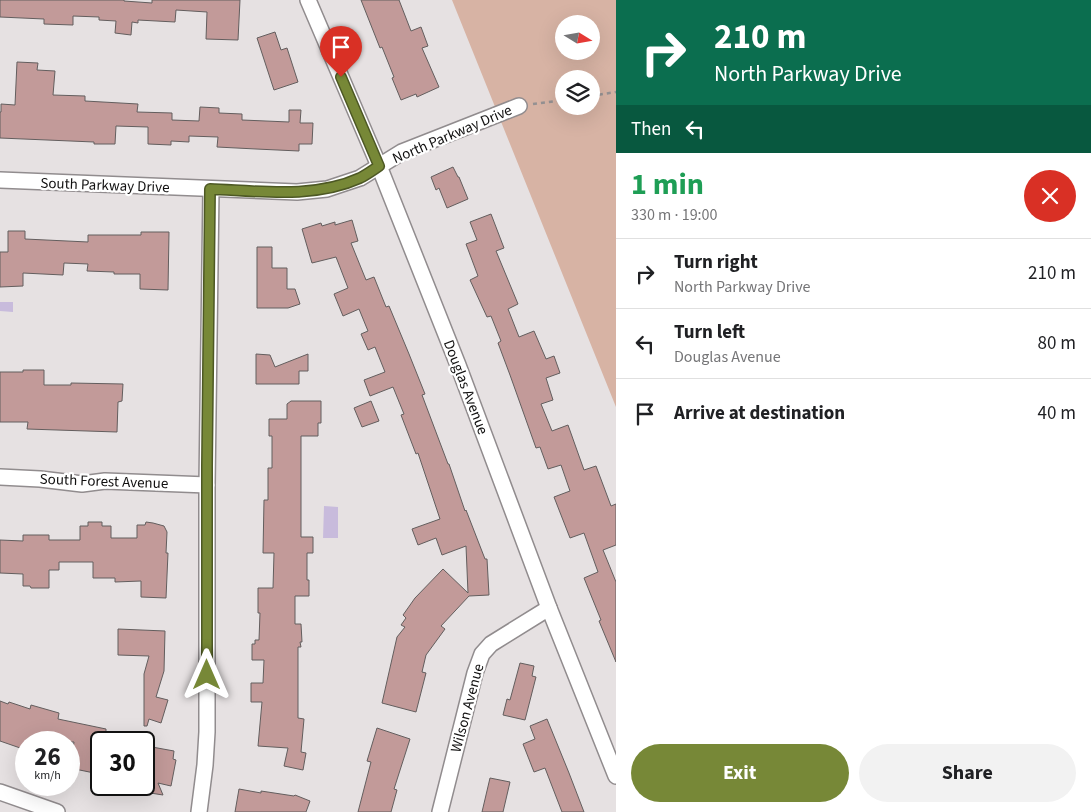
<!DOCTYPE html>
<meta charset="utf-8">
<style>
:root{--surface:#fff;--page:#f2f2f2;--text:#202124;--muted:#757577;--line:#e0e0e0;--accent:#778837}
body{margin:0;font-family:"Source Sans 3",sans-serif;background:var(--page);color:var(--text);height:100vh;display:flex;flex-direction:column;font-size:19px;white-space:nowrap}
*{box-sizing:border-box;margin:0}
p{font-size:16px;color:var(--muted)}
.icon{flex:none;width:28px;height:28px;fill:none;stroke:currentColor;stroke-width:2;stroke-linecap:round;stroke-linejoin:round}
.map{position:relative;flex:1;overflow:hidden}
.details{display:flex;flex-direction:column;background:var(--surface);width:475px}
.details>*{flex:none}
.banner{background:#0b6e4f;color:#fff;overflow:hidden}
.needle{width:32px;rotate:101deg}
.controls{position:absolute;left:555px;top:15px;display:grid;gap:10px}
.controls a{display:grid;place-items:center;width:45px;height:45px;border-radius:50%;background:var(--surface);box-shadow:0 5px 20px #0002;font-size:25px}
.speed{position:absolute;left:15px;top:731px;display:flex;gap:10px;font-size:25px;font-weight:700;text-align:center}
.speed>*{display:grid;place-content:center;width:65px;height:65px;border-radius:50%;background:var(--surface);box-shadow:0 5px 20px #0002;line-height:1}
.speed small{font-size:12px;font-weight:400}
.speed .limit{border:2px solid #111;border-radius:8px;background:#fff;color:#111}
.pin{position:absolute;display:grid;place-items:center;width:42px;height:42px;color:#fff;margin:-51px -21px;border-radius:50% 50% 50% 0;rotate:-45deg;box-shadow:0 0 5px #0007}
.pin .icon{rotate:45deg}
.me{position:absolute;width:55px;margin:-28px;rotate:0deg;stroke-linejoin:round;filter:drop-shadow(0 0 4px #0008)}
.turn{display:flex;align-items:center;gap:18px;height:105px;padding:0 15px;font-size:22px}
.turn .icon{width:65px;height:65px;stroke-width:2.5}
.turn b{display:block;font-size:35px;line-height:42px}
.then{display:flex;align-items:center;height:48px;padding:0 15px;background:#0003;gap:10px;font-size:19px}
.round{display:grid;place-items:center;flex:none;width:52px;height:52px;border-radius:26px;background:var(--page)}
.overview{display:flex;align-items:center;justify-content:space-between;height:85px;padding:0 15px}
h1{font-size:30px;font-weight:700;line-height:38px;color:#1e9e55}
.cta{display:flex;gap:10px;margin-top:auto;padding:10px 15px}
.cta a{flex:1;height:58px;border-radius:30px;background:var(--accent);color:#fff;font-size:20px;font-weight:700;line-height:58px;text-align:center}
.cta a+a{background:var(--page);color:var(--text)}
ul{padding:0;list-style:none}
li{display:flex;align-items:center;gap:15px;height:70px;padding:0 15px;border-top:1px solid var(--line)}
li div{flex:1}
li b{display:block;font-size:19px}
li em{font-style:normal}
main{display:flex;flex:1;min-height:0}
.map>svg:first-child{display:block}
</style>
<main>
<div class="map">
<svg width="616" height="812" viewBox="0 0 616 812">
<rect width="100%" height="100%" fill="#e6e1e2"/>
<path fill="#d7b3a4" fill-rule="evenodd" d="M452,0H616V407ZM564,24H591V51H564ZM564,79H591V106H564Z"/>
<g fill="#c8bbdc">
<path d="M0,302H13V312L0,311Z"/>
<path d="M324,506L338,507V538H323Z"/>
</g>
<g fill="#c29a99" stroke="#635e5e">
<path d="M0,0H124V1L152,3V0H240L238,40L206,39L207,12L176,10L175,22L138,20V23L132,22L131,35L115,33L116,21L99,20V17L73,16V25L44,24V19L0,17Z"/>
<path d="M361,0H399L411,31L421,27L428,46L422,48L439,87L417,97L416,94L401,100L392,78L394,77L382,47L380,48Z"/>
<path d="M275,32L281,50L287,48L298,82L274,90L257,38Z"/>
<path d="M17,62L38,63L37,70L55,71L53,95L85,96V101L138,104L137,112L172,113V120L199,121L200,107L219,108V113L242,114V120L289,122V110H301L300,123H313L312,144H299V151L256,149L217,147L218,137L189,136V142L171,141V145L148,144V127L116,126L115,144H94V142L0,138V112H1V104L15,105Z"/>
<path d="M453,167L458,177H459L468,199L447,208L439,188L436,190L431,177Z"/>
<path d="M491,214L504,248L496,251L518,304L508,309L519,337L534,331L546,359L554,356L560,373L546,378L553,400L541,404L552,431L568,425L584,470L596,466L611,506L616,504V545L603,550L616,582V662L599,621L601,620L584,578L598,572L584,533L570,538L554,497L570,491L561,465L548,469L540,447L536,448L510,375L498,343L501,341L491,316L487,317L470,280L478,276L466,244L477,240L470,222Z"/>
<path d="M352,220L358,241L351,243L366,280L374,277L386,307L389,306L409,354L425,394L422,395L448,464H449L465,511L466,510L485,559H487L489,595L469,596L441,626L445,629L426,655L422,672L426,673L416,712L382,703L397,637L405,627L401,625L406,618L403,615L415,598L443,569L468,593L466,546L442,555L436,538L418,545L412,529L440,519L418,453L416,454L401,415L404,414L393,387L370,396L364,380L385,372L375,347L368,350L361,334L368,331L359,309L343,316L334,294L348,288L336,257L312,263L302,229L321,223L322,226L335,222V225Z"/>
<path d="M8,231H25V239L88,242V235H141V232H169L168,290L140,289V274H114V272L87,271L88,264L64,263L63,275L23,273V286L0,287V252H8Z"/>
<path d="M257,247H272V268H287V289H295L300,304L288,308H257Z"/>
<path d="M256,354L270,355L275,367L308,354V371H299V384H256Z"/>
<path d="M23,370H44V385H71V383L123,384L122,401L118,402L117,432L27,429L28,422H0V372H23Z"/>
<path d="M291,401H321V423H318V436H301V537H313V553H307V580H309V596H295V624H301L302,642H300L301,647H298V718L304,719L301,752L306,753L303,770L284,766L288,748L258,746L262,702H251V683H263L264,660H252V644H255V640H259L260,613H258V588H273L274,553H263L264,500H268V468H272V436H269V419H287V404Z"/>
<path d="M371,401L379,421L362,427L354,408Z"/>
<path d="M88,522H102V526H111V538H137V525H145L146,522L153,523L164,526L167,532L166,553H168L166,598L141,597V581L115,582V578H93V562H59V570H49V588H31L30,586H23V574L0,573V540L23,541V535H49V540H80V526H88Z"/>
<path d="M118,629L165,631L164,671L156,697L168,700L161,723L149,719L147,726H144V674L149,656L118,655Z"/>
<path d="M520,663L534,666L532,676L536,677L525,720L503,715L507,699L510,700Z"/>
<path d="M0,701L8,704L9,702L30,709L31,705L59,713L58,719L106,729V732L131,736V742H101V765L99,774L70,768L74,742H26V750L0,741Z"/>
<path d="M547,719L569,773L584,812H562L545,768L534,772L523,744L535,739L530,726Z"/>
<path d="M377,728L410,739L394,789L397,790L391,812H358L371,762L367,761Z"/>
<path d="M152,747L174,751L173,759L176,760L171,786L158,783L163,795L144,792V749L146,753L150,754Z"/>
<path d="M490,778L510,782L503,812H482Z"/>
<path d="M239,789L261,793V791L294,796L295,795L310,801L306,812H235Z"/>
</g>
<g fill="none" stroke-linecap="round" stroke-linejoin="round">
<g stroke="#918c8e" stroke-width="18">
<g id="minor">
<path d="M308,0L379,166L458,365L549,608L616,776"/>
<path d="M0,180L297,192L327,189L360,178L402,152L519,106"/>
<path d="M0,477L40,479L82,484L105,481L207,485"/>
<path d="M0,792L57,812"/>
<path d="M199,812L205,765L207,732V485L211,189"/>
<path d="M440,812L475,673L482,654L491,644L549,608"/>
</g>
</g>
<g stroke="#959192" stroke-width="2.5" stroke-dasharray="4 4" stroke-linecap="butt">
<path d="M591,96L616,92"/>
<path d="M533,104L564,100"/>
</g>
<use href="#minor" stroke="#fff" stroke-width="15"/>
</g>
<g fill="none" stroke-linecap="round" stroke-linejoin="round">
<g stroke="#4d5824" stroke-width="12">
<path id="route" d="M207,675V466L210,189C259,191 314,199 360,178C366,175 373,170 379,166L341,77"/>
</g>
<use href="#route" stroke="#778837" stroke-width="9"/>
</g>
<g text-anchor="middle" stroke-width="4.5" stroke-linejoin="round" paint-order="stroke">
<g font-size="15" fill="#111010" stroke="#fff">
<text transform="translate(452 134) rotate(-23)" y="5">North Parkway Drive</text>
<text transform="translate(105 185) rotate(2)" y="5">South Parkway Drive</text>
<text transform="translate(466 387) rotate(69)" y="5">Douglas Avenue</text>
<text transform="translate(104 481) rotate(2)" y="5">South Forest Avenue</text>
<text transform="translate(467 708) rotate(-75)" y="5">Wilson Avenue</text>
</g>
</g>
</svg>
<div class="controls">
<a><svg class="needle" viewBox="-14 -14 28 28"><path d="M0-13l5 13h-10z" fill="#e53935"/><path d="M0 13l5-13h-10z" fill="#757577"/></svg></a>
<a><svg class="icon" aria-label="layers" viewBox="0 0 24 24"><path d="M12 4l9 5-9 5-9-5zM3 14l9 5 9-5"/></svg></a>
</div>
<div class="speed"><div>26<small>km/h</small></div><div class="limit">30</div></div>
<div class="pin" style="left:341px;top:77px;background:#d93025"><svg class="icon" aria-label="arrive" viewBox="0 0 24 24"><path d="M6 21V4h12l-3 4 3 4H6"/></svg></div>
<svg class="me" style="left:207px;top:675px" viewBox="-20 -20 40 40"><path d="M0-17L14 15 0 8-14 15z" fill="#778837" stroke="#fff" stroke-width="4"/></svg>
</div>
<section class="details">
<div class="banner">
<div class="turn"><svg class="icon" aria-label="right" viewBox="0 0 24 24"><path d="M7 20v-9h11M14 6l5 5-5 5"/></svg><div><b>210 m</b>North Parkway Drive</div></div>
<div class="then">Then<svg class="icon" aria-label="left" viewBox="0 0 24 24"><path d="M17 20v-9H6M10 6l-5 5 5 5"/></svg></div>
</div>
<div class="overview"><div><h1>1 min</h1><p>330 m · 19:00</p></div><a class="round" style="background:#d93025;color:#fff"><svg class="icon" aria-label="close" viewBox="0 0 24 24"><path d="M6 6l12 12M18 6L6 18"/></svg></a></div>
<ul>
<li><svg class="icon" aria-label="right" viewBox="0 0 24 24"><path d="M7 20v-9h11M14 6l5 5-5 5"/></svg><div><b>Turn right</b><p>North Parkway Drive</p></div><em>210 m</em></li>
<li><svg class="icon" aria-label="left" viewBox="0 0 24 24"><path d="M17 20v-9H6M10 6l-5 5 5 5"/></svg><div><b>Turn left</b><p>Douglas Avenue</p></div><em>80 m</em></li>
<li><svg class="icon" aria-label="arrive" viewBox="0 0 24 24"><path d="M6 21V4h12l-3 4 3 4H6"/></svg><div><b>Arrive at destination</b></div><em>40 m</em></li>
</ul>
<div class="cta"><a>Exit</a><a>Share</a></div>
</section>
</main>
